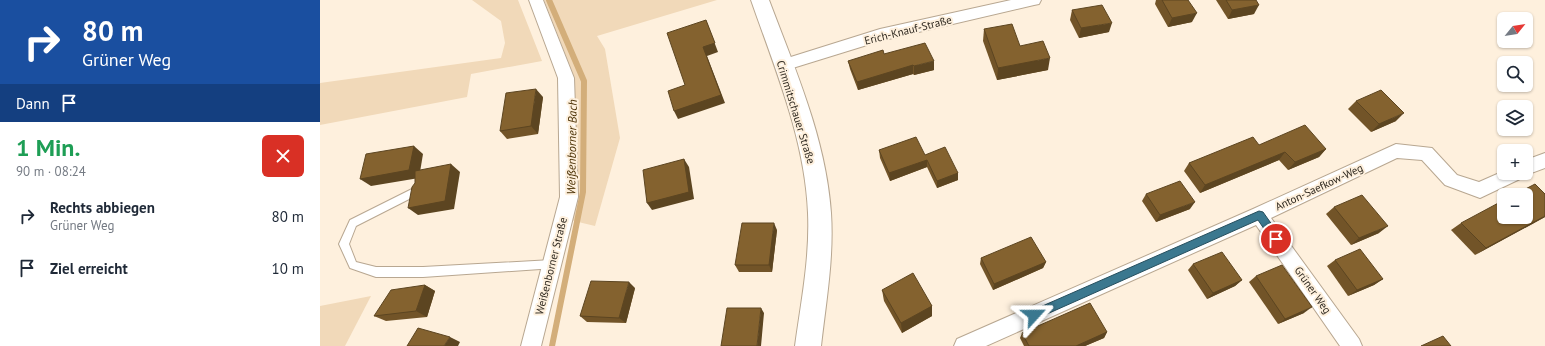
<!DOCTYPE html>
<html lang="de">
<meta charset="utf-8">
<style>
:root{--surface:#fff;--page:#f2f2f3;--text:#1f2937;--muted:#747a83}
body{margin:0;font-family:"PT Sans",sans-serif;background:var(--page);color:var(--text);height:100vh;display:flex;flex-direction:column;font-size:15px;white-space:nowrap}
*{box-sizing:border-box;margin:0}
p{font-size:13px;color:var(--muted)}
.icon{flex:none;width:22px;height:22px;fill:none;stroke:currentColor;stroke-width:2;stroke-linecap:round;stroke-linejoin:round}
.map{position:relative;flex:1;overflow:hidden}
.drawer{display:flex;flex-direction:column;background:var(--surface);width:320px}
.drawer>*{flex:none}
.banner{background:#1a4fa0;color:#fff;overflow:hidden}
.needle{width:26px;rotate:60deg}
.fabs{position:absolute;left:1177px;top:12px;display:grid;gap:8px}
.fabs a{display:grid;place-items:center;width:36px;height:36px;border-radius:6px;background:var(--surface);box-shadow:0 1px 3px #0004;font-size:20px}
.pin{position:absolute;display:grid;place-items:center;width:34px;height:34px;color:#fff;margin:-17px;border:2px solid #fff;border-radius:50%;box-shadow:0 1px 4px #0007}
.me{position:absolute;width:44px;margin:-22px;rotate:66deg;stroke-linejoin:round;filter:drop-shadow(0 0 3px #0008)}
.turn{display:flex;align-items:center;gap:14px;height:84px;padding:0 16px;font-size:18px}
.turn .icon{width:52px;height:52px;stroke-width:2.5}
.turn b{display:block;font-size:28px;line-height:34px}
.then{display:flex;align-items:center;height:38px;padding:0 16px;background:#0003;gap:8px;font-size:15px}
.round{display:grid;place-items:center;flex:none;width:42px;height:42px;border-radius:6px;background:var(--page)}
.summary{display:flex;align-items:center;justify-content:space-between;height:68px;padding:0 16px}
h1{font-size:24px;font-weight:600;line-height:30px;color:#1e9e55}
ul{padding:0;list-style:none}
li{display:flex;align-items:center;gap:12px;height:52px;padding:0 16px}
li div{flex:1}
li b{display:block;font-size:15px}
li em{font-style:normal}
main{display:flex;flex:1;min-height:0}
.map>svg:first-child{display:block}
</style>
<main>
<section class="drawer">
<div class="banner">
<div class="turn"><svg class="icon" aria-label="right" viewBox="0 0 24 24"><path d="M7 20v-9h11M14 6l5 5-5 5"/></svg><div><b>80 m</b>Grüner Weg</div></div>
<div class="then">Dann<svg class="icon" aria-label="arrive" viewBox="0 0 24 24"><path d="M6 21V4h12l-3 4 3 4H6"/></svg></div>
</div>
<div class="summary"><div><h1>1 Min.</h1><p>90 m · 08:24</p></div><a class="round" style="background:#d93025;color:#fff"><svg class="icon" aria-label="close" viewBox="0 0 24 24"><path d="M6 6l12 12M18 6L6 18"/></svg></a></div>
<ul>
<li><svg class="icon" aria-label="right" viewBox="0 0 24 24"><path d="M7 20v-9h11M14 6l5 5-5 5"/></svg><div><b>Rechts abbiegen</b><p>Grüner Weg</p></div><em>80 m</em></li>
<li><svg class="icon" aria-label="arrive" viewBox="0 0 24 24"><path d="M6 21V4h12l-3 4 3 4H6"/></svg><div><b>Ziel erreicht</b></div><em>10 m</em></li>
</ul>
</section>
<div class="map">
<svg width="1225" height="346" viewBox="0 0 1225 346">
<rect width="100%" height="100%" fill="#fef0dd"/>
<g fill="#f1d9b9">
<path d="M152,0H198L222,61L151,74L147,97L0,125V83L181,58L185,43L181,21Z"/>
<path d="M224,0H397L277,36L285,49L300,138L275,226L250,220L256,185L253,74Z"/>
<path d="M51,296L25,346H0V306Z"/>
</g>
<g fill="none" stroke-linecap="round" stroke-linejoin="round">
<path stroke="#d3ae7a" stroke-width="6" d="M229,0L264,81L263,192L232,346"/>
<g stroke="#b8a791" stroke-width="2">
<path id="lane" d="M98,186L101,187L103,190L101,193L36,226L29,244L36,262L56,267H103L232,260L235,262L237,265L235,268L103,277H56L30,268L19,244L30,220Z"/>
</g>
<g stroke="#b8a791" stroke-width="2">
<g id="street">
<path d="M209,0H223L254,78L258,197L221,346H201L240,197L238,78Z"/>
<path d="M691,0H721L719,4L714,5L560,41L463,71L458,69L455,65L458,61L560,29Z"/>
<path d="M1076,144L1112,148L1137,175L1159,182L1184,171V173H1206V160L1225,153V168L1206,175L1204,174L1202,178L1160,198L1125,185L1102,160L1077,158L951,218L1039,339L1042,346H1020L936,225L666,346H634L637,339L933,209Z"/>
</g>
</g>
<g stroke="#b8a791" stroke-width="2">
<path id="secondary" d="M431,0H449C475,69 506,139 511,213C514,257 506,302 501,346H475C481,302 490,258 488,213C485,139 455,69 431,0Z"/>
</g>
<use href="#lane" fill="#fff" fill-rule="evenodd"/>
<use href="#street" fill="#fff" fill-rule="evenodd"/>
<use href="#secondary" fill="#fff" fill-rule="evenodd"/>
</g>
<g fill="#725428">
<path d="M836,0H868L872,22L848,27L835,4Z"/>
<path d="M896,0H936L934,14L908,19Z"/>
<path d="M752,10L789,32L759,38L750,20Z"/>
<path d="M664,29L700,46L728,70L677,80L663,41Z"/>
<path d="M564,54L614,70L594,75L593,74L538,90L530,69L528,61Z"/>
<path d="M223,97L218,134L187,139L180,131Z"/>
<path d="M1036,101L1076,121L1051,132L1028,109Z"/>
<path d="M939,145L1006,149L999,157L968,170L959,160L880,193L864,171L869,163Z"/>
<path d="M559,150L605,155L638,173V180L617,188L607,167L570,181L560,158Z"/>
<path d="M826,194L870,209L836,222L822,201Z"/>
<path d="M1014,207L1059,233L1031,245L1006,214Z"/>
<path d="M1225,217L1155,255L1131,230L1141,223Z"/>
<path d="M457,230L452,272H419L415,265Z"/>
<path d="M661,258L726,262L723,268L673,290L660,264Z"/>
<path d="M1015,260L1063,279L1054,285L1028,296L1007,266Z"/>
<path d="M873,264L922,280L915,286L887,299L868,270Z"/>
<path d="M936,276L984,313L958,324L929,282Z"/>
<path d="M105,285L115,291L107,317L66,321L54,316Z"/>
<path d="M315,288L306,323L267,322L260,316Z"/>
<path d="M562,290L612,306V316L582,333L564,301Z"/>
<path d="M787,332L784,338L765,346H704L700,338L702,333Z"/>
</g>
<g fill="#5c4521">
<path d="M939,5L934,14L908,19L912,10Z"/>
<path d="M877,13L872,22L848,27L852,18Z"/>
<path d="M386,20L398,52L387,56L405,103L358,119L354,111L383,47Z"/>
<path d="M792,23L789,32L759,38L761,28Z"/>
<path d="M730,58L728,70L677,80L678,68Z"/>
<path d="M614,61V70L594,75V66Z"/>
<path d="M593,65V74L538,90L537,82Z"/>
<path d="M216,89L223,97L218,134L211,126Z"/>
<path d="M1084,113L1076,121L1051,132L1059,124Z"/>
<path d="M94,146L103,154L99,178L51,186L40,179Z"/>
<path d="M1006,149L999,157L968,170L975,162Z"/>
<path d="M965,152L959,160L880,193L885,185Z"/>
<path d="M364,159L369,167L374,199L332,210L327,203Z"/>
<path d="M607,160V167L570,181L569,173Z"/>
<path d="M131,164L140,172L134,209L98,215L88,208Z"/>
<path d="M638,173V180L617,188V181Z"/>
<path d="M875,202L870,209L836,222L840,215Z"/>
<path d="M1225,216V217L1155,255L1166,248Z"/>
<path d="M454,223L457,230L452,272L449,265Z"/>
<path d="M1068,226L1059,233L1031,245L1039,238Z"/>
<path d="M726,262L723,268L673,290L674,284Z"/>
<path d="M1063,279L1054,285L1028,296L1037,290Z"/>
<path d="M922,280L915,286L887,299L893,293Z"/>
<path d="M309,282L315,288L306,323L299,318Z"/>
<path d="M105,285L115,291L107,317L96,311Z"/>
<path d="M612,306V316L582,333L581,323Z"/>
<path d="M992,307L984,313L958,324L965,319Z"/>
<path d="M441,308L444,313L441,346H437Z"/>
<path d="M787,332L784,338L765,346H756Z"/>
<path d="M130,337L140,342L138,346H124Z"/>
</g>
<g fill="#84622f" stroke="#5c4521">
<path d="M842,0H868L877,13L852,18Z"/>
<path d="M906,0H936L939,5L912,10Z"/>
<path d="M782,5L792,23L761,28L752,10Z"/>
<path d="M386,20L395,43L383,47L401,95L354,111L348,91L365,85L347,33Z"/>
<path d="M692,24L700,46L723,41L730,58L678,68L664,29Z"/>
<path d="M605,43L614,61L594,66L593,65L537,82L528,61L563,50L564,54Z"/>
<path d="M216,89L211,126L180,131L186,93Z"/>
<path d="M1061,90L1084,113L1059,124L1036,101Z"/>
<path d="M985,125L1006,149L975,162L965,152L885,185L869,163L933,137L939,145Z"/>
<path d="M596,137L605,155L625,147L638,173L617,181L607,160L569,173L559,150Z"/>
<path d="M94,146L89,170L40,179L46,154Z"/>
<path d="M364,159L369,192L327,203L323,170Z"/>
<path d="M131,164L125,201L88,208L92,187L95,183V171Z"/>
<path d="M860,181L875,202L840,215L826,194Z"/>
<path d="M1215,184L1225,194V216L1166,248L1141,223L1184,200V217H1206V195H1194Z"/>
<path d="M1042,195L1068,226L1039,238L1014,207Z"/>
<path d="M422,223H454L449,265H415Z"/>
<path d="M711,237L726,262L674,284L661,258Z"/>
<path d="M1040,249L1063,279L1037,290L1015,260Z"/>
<path d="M902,252L922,280L893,293L873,264Z"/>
<path d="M962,265L992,307L965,319L936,276Z"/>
<path d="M593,273L612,306L581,323L562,290Z"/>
<path d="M271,281L309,282L299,318L260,316Z"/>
<path d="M105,285L96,311L54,316L71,290Z"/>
<path d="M770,303L787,332L756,346H709L702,333Z"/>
<path d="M407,308H441L437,346H401Z"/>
<path d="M98,328L130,337L124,346H87Z"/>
<path d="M1123,336L1131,346H1101Z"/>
</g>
<path fill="#3b788f" stroke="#264e5d" d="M939,211L943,212L960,236L961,239L960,242H953L938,220L718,318L714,320L711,318L709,315L711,311Z"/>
<g text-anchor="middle" stroke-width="4" stroke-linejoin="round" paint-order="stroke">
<g font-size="11" fill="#302a21" stroke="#fef0dd">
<text transform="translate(588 30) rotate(-14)" y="4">Erich-Knauf-Straße</text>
<text transform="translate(476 112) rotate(73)" y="4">Crimmitschauer Straße</text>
<text transform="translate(999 187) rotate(-25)" y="4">Anton-Saefkow-Weg</text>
<text transform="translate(231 266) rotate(-76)" y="4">Weißenborner Straße</text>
<text transform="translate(993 290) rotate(55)" y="4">Grüner Weg</text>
</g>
<g font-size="12" font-style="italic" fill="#482e02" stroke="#fef0dd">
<text transform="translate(252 147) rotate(-89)" y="4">Weißenborner Bach</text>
</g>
</g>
</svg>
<div class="fabs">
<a><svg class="needle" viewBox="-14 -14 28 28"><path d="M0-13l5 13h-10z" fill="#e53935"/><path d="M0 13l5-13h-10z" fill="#747a83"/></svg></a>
<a><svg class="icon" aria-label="search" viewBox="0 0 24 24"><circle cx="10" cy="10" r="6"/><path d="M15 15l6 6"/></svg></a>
<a><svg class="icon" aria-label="layers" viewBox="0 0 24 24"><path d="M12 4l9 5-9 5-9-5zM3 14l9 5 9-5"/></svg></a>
<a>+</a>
<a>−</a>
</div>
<div class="pin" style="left:956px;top:239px;background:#d93025"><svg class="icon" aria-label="arrive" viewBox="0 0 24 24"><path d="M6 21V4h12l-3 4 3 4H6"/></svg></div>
<svg class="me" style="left:714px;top:315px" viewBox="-20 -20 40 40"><path d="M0-17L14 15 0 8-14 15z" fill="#3b788f" stroke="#fff" stroke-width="4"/></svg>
</div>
</main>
